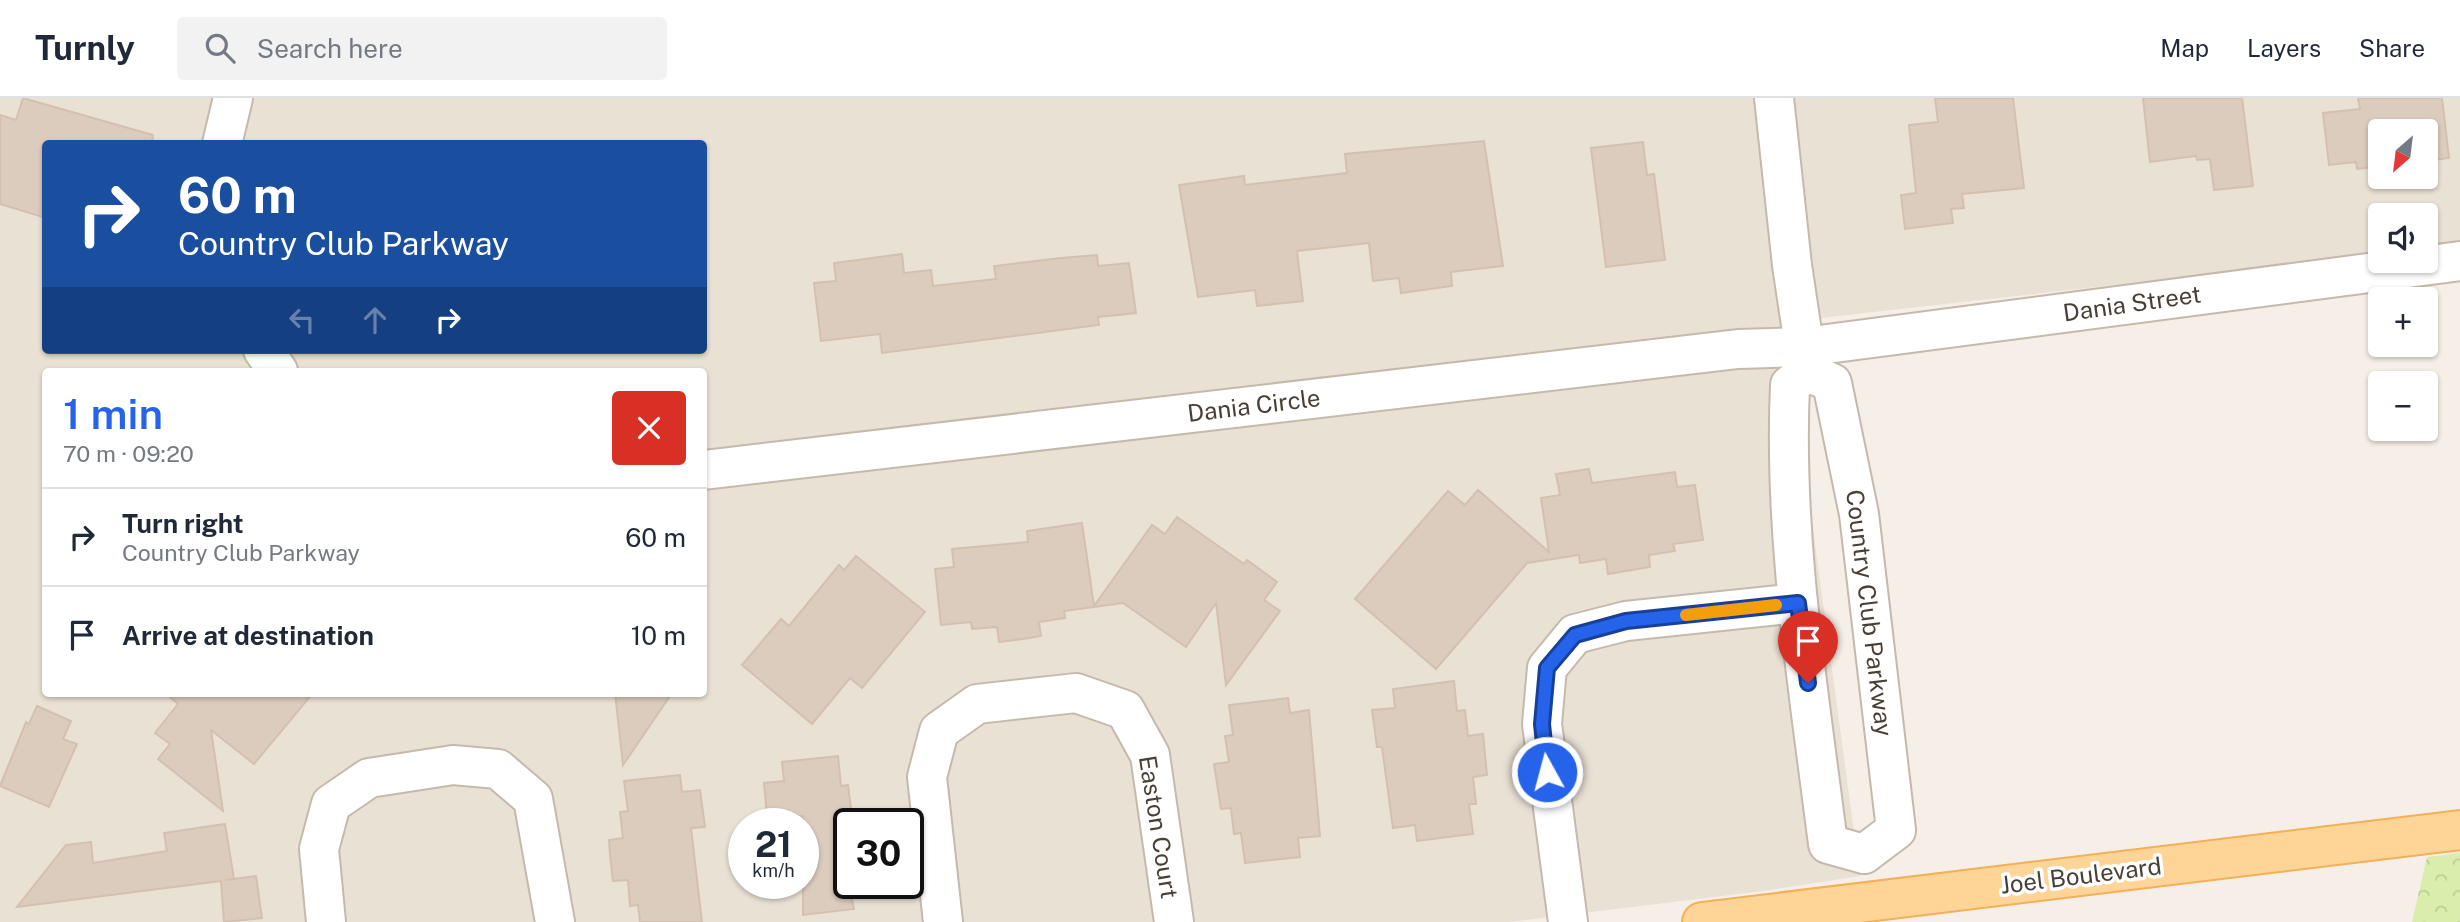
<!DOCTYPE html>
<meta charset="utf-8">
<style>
:root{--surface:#fff;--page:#f2f2f3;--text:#1f2937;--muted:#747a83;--line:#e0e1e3;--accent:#2563eb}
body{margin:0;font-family:"Public Sans",sans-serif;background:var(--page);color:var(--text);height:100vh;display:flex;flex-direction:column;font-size:26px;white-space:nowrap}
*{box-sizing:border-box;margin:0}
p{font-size:23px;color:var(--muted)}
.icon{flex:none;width:38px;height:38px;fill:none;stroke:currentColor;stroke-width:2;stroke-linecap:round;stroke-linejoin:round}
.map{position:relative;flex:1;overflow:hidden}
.panel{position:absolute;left:42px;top:270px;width:665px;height:329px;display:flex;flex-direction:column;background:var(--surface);border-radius:7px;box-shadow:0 2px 5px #0004}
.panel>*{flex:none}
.hud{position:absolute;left:42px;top:42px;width:665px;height:214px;border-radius:7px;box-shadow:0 2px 5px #0004;background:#1a4fa0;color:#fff;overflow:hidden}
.needle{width:46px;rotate:208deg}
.fabs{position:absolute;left:2368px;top:21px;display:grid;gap:14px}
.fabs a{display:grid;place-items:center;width:70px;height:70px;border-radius:7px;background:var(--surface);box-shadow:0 2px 5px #0004;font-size:35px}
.speed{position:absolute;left:728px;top:710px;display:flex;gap:14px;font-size:35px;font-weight:700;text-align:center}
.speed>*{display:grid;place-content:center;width:91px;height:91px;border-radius:50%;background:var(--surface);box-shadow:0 2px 5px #0004;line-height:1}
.speed small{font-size:18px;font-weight:400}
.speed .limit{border:4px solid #111;border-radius:10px;background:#fff;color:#111}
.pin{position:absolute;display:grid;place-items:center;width:60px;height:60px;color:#fff;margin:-72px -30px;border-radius:50% 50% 50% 0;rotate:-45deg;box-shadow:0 0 7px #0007}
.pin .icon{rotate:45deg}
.me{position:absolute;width:77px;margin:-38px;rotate:353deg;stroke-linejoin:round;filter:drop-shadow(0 0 5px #0008)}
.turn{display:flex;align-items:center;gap:24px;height:147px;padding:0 21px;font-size:32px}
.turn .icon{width:91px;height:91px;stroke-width:2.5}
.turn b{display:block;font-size:49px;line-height:60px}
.lanes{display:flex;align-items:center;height:66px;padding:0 21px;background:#0003;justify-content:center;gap:35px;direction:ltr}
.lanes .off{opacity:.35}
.round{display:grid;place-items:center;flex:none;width:74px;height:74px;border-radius:7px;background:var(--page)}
.summary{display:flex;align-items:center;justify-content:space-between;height:119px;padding:0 21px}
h1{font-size:42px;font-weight:600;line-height:52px;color:var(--accent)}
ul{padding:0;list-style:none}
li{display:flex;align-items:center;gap:21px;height:98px;padding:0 21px;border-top:2px solid var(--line)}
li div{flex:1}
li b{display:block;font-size:26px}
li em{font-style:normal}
header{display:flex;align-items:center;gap:42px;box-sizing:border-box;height:98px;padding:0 35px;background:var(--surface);border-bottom:2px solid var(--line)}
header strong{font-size:33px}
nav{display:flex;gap:38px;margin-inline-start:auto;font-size:24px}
.search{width:490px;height:63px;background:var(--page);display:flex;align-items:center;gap:18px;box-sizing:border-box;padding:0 24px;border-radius:7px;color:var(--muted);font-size:26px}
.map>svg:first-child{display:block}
</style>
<header>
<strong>Turnly</strong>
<div class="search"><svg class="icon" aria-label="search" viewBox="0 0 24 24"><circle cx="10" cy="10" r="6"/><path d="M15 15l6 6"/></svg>Search here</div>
<nav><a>Map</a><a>Layers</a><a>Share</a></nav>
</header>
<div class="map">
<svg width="2460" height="824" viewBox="0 0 2460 824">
<defs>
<pattern id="forest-crowns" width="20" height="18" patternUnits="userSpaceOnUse" patternTransform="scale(1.75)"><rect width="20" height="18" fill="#d9eeac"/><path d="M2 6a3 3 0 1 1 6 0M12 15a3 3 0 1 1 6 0" fill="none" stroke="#bccd95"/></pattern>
</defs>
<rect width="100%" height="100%" fill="#f6efe7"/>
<path fill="#eae1d5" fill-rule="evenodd" d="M0,0H2460V148L2426,152V117H2380V157L1785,224L1860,778L1763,793L1509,824H0ZM2380,33H2426V79H2380ZM46,46H704V252H46ZM46,273H704V595H46ZM744,726H803V786H744ZM849,726H908V786H849Z"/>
<path fill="url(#forest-crowns)" d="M2460,755V824H2412L2427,759Z"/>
<g fill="#dcccbe" stroke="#d4c0ae" stroke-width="2">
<path d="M23,0L153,37L152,46H46V120L0,106V17L16,22Z"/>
<path d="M1935,0H2013L2024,90L1962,96L1964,110L1951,111L1953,125L1905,131L1901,97L1916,95L1909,27L1938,24Z"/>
<path d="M2143,0H2242L2253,88L2214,92L2210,61L2197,62L2196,58L2150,64Z"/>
<path d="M2358,0H2442L2449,60L2426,63V33H2380V68L2357,71L2356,64L2329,67L2323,15L2360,11Z"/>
<path d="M1484,43L1503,168L1451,174L1452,188L1401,195L1399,180L1373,183L1369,145L1297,153L1303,203L1257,208L1255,192L1198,199L1179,87L1244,78L1245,87L1347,75L1345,56Z"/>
<path d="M1643,44L1647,77L1654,76L1665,162L1606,169L1591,50Z"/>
<path d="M902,156L904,175L931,172L933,188L996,181L994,168L1061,160L1097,157L1098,168L1129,165L1136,215L1098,219L1099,227L882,255L880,236L821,243L814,185L836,183L834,165Z"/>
<path d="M1589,371L1592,385L1675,374L1677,389L1695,387L1703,442L1673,446L1675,453L1649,457L1650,469L1608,476L1606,461L1580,465L1579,457L1527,465L1436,571L1355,501L1448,393L1465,407L1478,392L1549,454L1541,400L1560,397L1556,376Z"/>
<path d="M1177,419L1244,466L1247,462L1277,484L1264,502L1280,513L1226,587L1216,505L1186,549L1123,505L1064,513L1065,520L1039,524L1041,538L1023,541L999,544L997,529L972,531L971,524L941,527L935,471L954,469L952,451L1028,444L1027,433L1082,425L1094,508L1152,427L1165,436Z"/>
<path d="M856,458L925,514L862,590L850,580L812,626L742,567L781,521L789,528L839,467L844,472Z"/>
<path d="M1454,583L1457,613L1465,612L1468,638L1483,636L1487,677L1473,679L1476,706H1469L1473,736L1417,743L1415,727L1393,730L1382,649H1377L1372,612L1395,610L1393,591Z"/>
<path d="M165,595H313L254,666L211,632L223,713L158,661L170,646L155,635L178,606Z"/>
<path d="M615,595H672L623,667Z"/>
<path d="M1288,600L1290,615L1309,612L1320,738L1298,740L1300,759L1245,765L1241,735L1234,736L1231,710L1221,711L1214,666L1229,664L1225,638L1233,637L1229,607Z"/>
<path d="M37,608L71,623L63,641L77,646L49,709L0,688L26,624L29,626Z"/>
<path d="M838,658L841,688L848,687L853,726H849V786L854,811L803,817V718H767L764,685L784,683L782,664Z"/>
<path d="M680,677L682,694L700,692L705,729L691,730L702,824H640L638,807L630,808L628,782L613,783L610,757L609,742L623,740L620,714L628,713L624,683Z"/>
<path d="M225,726L234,781L225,782L256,778L262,820L224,824L221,783L17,809L66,747L91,744L93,765L167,753L164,735Z"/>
</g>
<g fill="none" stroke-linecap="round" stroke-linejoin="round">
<g stroke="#c5b9ac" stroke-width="42">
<g id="minor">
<path d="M1774,0L1792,167L1808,274"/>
<path d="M222,46L233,0"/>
<path d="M263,252L278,273"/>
<path d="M1808,274L1790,287C1783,441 1809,594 1828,746L1864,756"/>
<path d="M1808,274L1832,285L1859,416L1896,732L1864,756"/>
<path d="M704,372L1738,251L1804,249L2460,163"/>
<path d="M326,824L319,751L331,706L369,680L453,667L498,671L533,701L555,824"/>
<path d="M943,824L927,679L939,633L977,606L1076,595L1125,612L1150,657L1174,824"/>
<path d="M1568,824L1542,626L1547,570L1575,536L1626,523L1798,505"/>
</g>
</g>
<g stroke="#f2b059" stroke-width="42">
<path id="major" d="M1702,824L2460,732"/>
</g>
<use href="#minor" stroke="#fff" stroke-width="38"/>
<use href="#major" stroke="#ffd497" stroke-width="38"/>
</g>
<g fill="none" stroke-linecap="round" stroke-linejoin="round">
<g stroke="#184099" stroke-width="18">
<path id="route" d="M1547,674L1542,626L1547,570L1575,537L1626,523L1798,505L1808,585"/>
</g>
<use href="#route" stroke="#2563eb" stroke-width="12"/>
<path stroke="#f59e0b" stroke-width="12" d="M1686,517L1776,507"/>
</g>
<g text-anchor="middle" stroke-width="7" stroke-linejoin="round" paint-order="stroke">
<g font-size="24" fill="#4a3f35" stroke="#fff">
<text transform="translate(2132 206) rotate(-8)" y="8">Dania Street</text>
<text transform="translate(1254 308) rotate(-7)" y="8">Dania Circle</text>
<text transform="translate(1869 515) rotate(83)" y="8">Country Club Parkway</text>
<text transform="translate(1158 729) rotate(81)" y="8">Easton Court</text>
<text transform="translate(2081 778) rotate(-7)" y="8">Joel Boulevard</text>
</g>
</g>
</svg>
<div class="fabs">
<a><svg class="needle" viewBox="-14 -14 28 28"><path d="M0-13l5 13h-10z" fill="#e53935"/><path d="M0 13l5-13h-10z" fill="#747a83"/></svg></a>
<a><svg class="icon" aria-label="sound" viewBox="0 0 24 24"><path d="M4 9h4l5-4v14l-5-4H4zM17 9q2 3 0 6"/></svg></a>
<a>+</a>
<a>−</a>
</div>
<div class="speed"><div>21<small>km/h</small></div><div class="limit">30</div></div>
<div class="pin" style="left:1808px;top:585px;background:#d93025"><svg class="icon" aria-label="arrive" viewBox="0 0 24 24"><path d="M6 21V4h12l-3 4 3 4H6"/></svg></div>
<svg class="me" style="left:1547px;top:674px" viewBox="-20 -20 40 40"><circle r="17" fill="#2563eb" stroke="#fff" stroke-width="3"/><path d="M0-11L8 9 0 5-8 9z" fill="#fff"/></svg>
<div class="hud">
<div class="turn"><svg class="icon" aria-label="right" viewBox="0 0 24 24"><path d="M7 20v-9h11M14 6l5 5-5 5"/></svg><div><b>60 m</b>Country Club Parkway</div></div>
<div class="lanes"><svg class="icon off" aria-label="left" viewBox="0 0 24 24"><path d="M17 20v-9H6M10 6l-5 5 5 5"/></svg><svg class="icon off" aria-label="ahead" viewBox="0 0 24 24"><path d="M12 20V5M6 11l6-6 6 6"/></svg><svg class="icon" aria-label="right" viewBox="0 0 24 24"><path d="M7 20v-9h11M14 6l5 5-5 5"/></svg></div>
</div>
<section class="panel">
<div class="summary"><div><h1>1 min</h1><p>70 m · 09:20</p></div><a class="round" style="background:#d93025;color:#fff"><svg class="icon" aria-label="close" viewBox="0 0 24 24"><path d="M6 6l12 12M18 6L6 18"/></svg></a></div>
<ul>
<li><svg class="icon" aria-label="right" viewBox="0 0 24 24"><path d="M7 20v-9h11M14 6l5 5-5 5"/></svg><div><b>Turn right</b><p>Country Club Parkway</p></div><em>60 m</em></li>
<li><svg class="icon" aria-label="arrive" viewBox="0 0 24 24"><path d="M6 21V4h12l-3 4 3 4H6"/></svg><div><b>Arrive at destination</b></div><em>10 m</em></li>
</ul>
</section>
</div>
